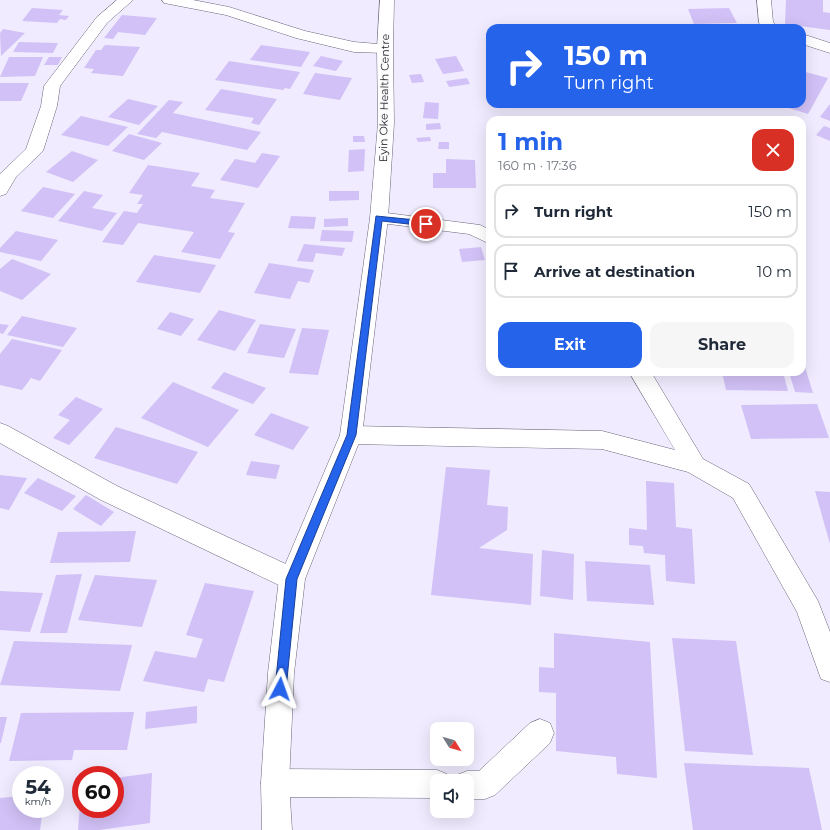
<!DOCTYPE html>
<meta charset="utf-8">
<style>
:root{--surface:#fff;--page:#f6f6f7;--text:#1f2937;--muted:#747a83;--line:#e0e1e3;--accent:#2563eb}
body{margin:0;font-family:Montserrat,sans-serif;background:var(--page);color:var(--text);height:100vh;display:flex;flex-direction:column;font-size:15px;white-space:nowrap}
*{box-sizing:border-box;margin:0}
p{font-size:13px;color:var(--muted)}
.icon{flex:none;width:22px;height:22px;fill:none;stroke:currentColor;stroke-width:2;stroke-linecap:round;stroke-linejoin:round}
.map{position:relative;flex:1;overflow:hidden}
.drawer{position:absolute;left:486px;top:116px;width:320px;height:260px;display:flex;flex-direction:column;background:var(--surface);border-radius:12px;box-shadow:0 4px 16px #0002}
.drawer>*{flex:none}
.hud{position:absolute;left:486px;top:24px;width:320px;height:84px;border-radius:12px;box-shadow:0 4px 16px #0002;background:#2563eb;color:#fff;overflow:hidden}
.needle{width:26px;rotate:127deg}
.controls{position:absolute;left:430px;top:722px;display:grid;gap:8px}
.controls a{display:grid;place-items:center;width:44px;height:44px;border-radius:8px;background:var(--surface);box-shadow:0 4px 16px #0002;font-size:20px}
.speed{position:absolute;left:12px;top:766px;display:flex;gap:8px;font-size:20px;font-weight:700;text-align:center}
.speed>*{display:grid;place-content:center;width:52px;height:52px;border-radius:50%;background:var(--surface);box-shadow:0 4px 16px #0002;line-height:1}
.speed small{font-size:10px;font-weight:400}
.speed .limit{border:6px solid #d22;background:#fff;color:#111}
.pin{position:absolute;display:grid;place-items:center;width:34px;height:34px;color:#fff;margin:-17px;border:2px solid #fff;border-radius:50%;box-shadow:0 1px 4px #0007}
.me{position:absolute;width:44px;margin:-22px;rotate:4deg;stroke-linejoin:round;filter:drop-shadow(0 0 3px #0008)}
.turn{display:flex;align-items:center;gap:14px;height:84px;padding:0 12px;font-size:18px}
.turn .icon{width:52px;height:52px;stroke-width:2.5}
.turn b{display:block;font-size:28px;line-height:34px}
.round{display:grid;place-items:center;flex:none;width:42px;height:42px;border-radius:12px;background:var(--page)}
.summary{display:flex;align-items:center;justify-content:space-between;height:68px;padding:0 12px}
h1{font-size:24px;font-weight:700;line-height:30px;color:var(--accent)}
.cta{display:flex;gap:8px;margin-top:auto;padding:8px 12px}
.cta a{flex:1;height:46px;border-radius:12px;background:var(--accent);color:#fff;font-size:16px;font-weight:700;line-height:46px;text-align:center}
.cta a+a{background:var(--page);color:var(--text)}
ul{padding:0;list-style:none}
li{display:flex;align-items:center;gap:12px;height:54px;margin:0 8px 6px;padding:0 4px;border:2px solid var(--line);border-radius:12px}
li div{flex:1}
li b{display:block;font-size:15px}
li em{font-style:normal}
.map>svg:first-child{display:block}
</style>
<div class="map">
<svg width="830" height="830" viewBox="0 0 830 830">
<rect width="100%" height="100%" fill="#f0ebfe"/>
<g fill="#d1c1f6">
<path d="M786,0H823V12L830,13V30L785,24Z"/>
<path d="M32,8L63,10L59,15L69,16L66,20L60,19L57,23L22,21Z"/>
<path d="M729,8L737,23L694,24L688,9Z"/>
<path d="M122,15L157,18L145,35L118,32L113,39L104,38Z"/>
<path d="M3,29L25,33L1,56L0,33Z"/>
<path d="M19,42L58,43L53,53L13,52Z"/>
<path d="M105,45L140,47L123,76L91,73L94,69L84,68L96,50H101Z"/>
<path d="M261,45L310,52L301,67L250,60Z"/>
<path d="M321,56L343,61L336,71L313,66Z"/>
<path d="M456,56L464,71L443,74L435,59Z"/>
<path d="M9,57H43L35,76L0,77Z"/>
<path d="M49,57H62L58,65H44Z"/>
<path d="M229,61L300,72L290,89L285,88L283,90L215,80Z"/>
<path d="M802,71L828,78L808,114L776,104H802Z"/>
<path d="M315,73L352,78L340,100L303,94Z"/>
<path d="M421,74L424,82L412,83L409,75Z"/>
<path d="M467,78L470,84L449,87L446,81Z"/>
<path d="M0,83H29L21,101H0Z"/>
<path d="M221,89L277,99L259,125L251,123L254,118L205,110Z"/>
<path d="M128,99L158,106L139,125L108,117Z"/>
<path d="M169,100L183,102L173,113L261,132L247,150L162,132L156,138L137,134Z"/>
<path d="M425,102L439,103L438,119L423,118Z"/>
<path d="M830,104V121L820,117Z"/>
<path d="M81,116L128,127L108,146L61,135Z"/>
<path d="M440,123L441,129L426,130V124Z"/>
<path d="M824,126L830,128V141L816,135Z"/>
<path d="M129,134L162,143L144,160L112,151Z"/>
<path d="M353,136H364L365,142H353Z"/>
<path d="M430,137L431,141L418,142L416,138Z"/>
<path d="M439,142H449V149H438Z"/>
<path d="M365,149L364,171L348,172L349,150Z"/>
<path d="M72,151L98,160L73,182L46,172Z"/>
<path d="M262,153L280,156L258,188L220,180L235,159L255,163Z"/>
<path d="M446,159L475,160L476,188H433V173H446Z"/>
<path d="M148,165L200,173L191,186L215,190L210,198L245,203L228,232L235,233L220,259L181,252L194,232L138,223L123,245L102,242L124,211L137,213L143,204H137L143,195L129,193Z"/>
<path d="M43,187L75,194L53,218L21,211Z"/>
<path d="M84,191L103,195L92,208L117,213L102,231L58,221Z"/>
<path d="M329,191H359V200L329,201Z"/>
<path d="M291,216L316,217L314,229L288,228Z"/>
<path d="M348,218V226L324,227V219Z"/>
<path d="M322,230L354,231L352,242L320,241Z"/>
<path d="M16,231L58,240L41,261L0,252V248Z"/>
<path d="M304,244L345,248L342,256L316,253L313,262L297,261Z"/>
<path d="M481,247L485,260L462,262L459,249Z"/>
<path d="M154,255L216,265L200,293L136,282Z"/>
<path d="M12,259L51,274L22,300L0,291V269Z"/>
<path d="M269,263L314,270L309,283L298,281L290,299L254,293Z"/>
<path d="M219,310L256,320L235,351L197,340Z"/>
<path d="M170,312L194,319L181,336L157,329Z"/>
<path d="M22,316L77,328L63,347L7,335Z"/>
<path d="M0,324L9,325L3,334L0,333Z"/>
<path d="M260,324L296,329L284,358L247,353Z"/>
<path d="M302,328L329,330L318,375L289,373Z"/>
<path d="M12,339L62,350L40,381L31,378L22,390L0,385V354Z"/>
<path d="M802,357L813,393L795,392L789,372H802Z"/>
<path d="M224,372L266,388L253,404L211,388Z"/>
<path d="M722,372H783L788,391L726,390Z"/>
<path d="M173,382L239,410L208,447L141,418Z"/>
<path d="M76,397L103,409L69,445L53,438L70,420L58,415Z"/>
<path d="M817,404L829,438L751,439L741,405Z"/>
<path d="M271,413L309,427L293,450L254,435Z"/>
<path d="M116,427L198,452L177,484L94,458Z"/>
<path d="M251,461L280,465L276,479L246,475Z"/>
<path d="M446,467L490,470L487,505L508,507L507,530L479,548L533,554L531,605L431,595Z"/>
<path d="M0,475L27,478L9,510L0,508Z"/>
<path d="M38,478L76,496L62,511L24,493Z"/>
<path d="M646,481L674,483L676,527L692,529L695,584L666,581L665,555L644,553L643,546L629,545V528L647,530Z"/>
<path d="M815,491L830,492V544Z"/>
<path d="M86,495L114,512L101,526L73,509Z"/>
<path d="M136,531L130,562L50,563L58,532Z"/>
<path d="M542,550L574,554L573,600L540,596Z"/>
<path d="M585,561L650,565L654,605L587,601Z"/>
<path d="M82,574L67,633H40L56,575Z"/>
<path d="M95,575L157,580L142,627L78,620Z"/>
<path d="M205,583L254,591L224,682L208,679L204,692L143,681L155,651L196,658L203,639L186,635Z"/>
<path d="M0,591L43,593L30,632L0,630Z"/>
<path d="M554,633L650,642L657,778L617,774L616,757L556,751V693L539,692V667L554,668Z"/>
<path d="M672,638L736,641L753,755L685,751Z"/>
<path d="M14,641L132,645L120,691L0,685Z"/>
<path d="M197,706V723L145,729L146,712Z"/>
<path d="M134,712L127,750H74L72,760L9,761L21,713Z"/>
<path d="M0,717H7L1,743H0Z"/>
<path d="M684,763L809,768L822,830H693Z"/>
<path d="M152,773L150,823L99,830H78L80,805L81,809H115V778Z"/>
<path d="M21,796V809H43L40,830H0V798Z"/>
</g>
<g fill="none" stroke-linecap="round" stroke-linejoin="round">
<g stroke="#6b6579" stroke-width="1">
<g id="minor">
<path d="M117,0H133L107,23L60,86L57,106L43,151L16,177L6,194L0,196V174L26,149L41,106L44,86L97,17Z"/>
<path d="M162,0H193L229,7L305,31L354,42L390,45L393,48L390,51L385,53L354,52L296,38L226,15L164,3Z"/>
<path d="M757,0H771L773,22L778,28H763L759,23Z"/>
<path d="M802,34L830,43V53L802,44Z"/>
<path d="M379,212L480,225L490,230V244L469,234L373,222L370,218L373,214Z"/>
<path d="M629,372H651L703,459L749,484L818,601L830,632V682L821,679L797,612L733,498L688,472L602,449L351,444L343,441L340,435L343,429L351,426L602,431L675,450Z"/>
<path d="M0,423L8,426L117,486L301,571L305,579L301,587L292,590L283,587L101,500L0,443Z"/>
<path d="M540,719L550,723L554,733L550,743L495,795L485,799H467V781H454L457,775L467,771H479L530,723Z"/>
<path d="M275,769L437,770L447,774L450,781H437V798L275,797L265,793L261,783L265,773Z"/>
</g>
</g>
<g stroke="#6b6579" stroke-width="1">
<path id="primary" d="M380,0H394L393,48L394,123L388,218L362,435L305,579L294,673L289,783L292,830H262L261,783L268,673L279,579L340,435L370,218L378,123L377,48Z"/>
</g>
<use href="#minor" fill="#fff" fill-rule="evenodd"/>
<use href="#primary" fill="#fff" fill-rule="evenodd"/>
</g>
<path fill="#2563eb" stroke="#184099" d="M376,216L426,221L430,224L426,226L382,221L356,435L297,579L286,689L284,693L280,694L276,693L275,689L286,579L347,435Z"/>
<g text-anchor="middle" stroke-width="3" stroke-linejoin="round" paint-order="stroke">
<g font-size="11" fill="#25222b" stroke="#fbfbfb">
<text transform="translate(384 98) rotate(-89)" y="4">Eyin Oke Health Centre</text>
</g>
</g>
</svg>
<div class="controls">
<a><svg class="needle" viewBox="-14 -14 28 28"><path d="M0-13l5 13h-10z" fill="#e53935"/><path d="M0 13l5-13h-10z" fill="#747a83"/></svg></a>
<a><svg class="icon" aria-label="sound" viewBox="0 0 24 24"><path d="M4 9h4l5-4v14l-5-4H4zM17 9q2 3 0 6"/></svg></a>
</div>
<div class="speed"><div>54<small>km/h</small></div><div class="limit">60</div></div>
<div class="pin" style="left:426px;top:224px;background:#d93025"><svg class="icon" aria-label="arrive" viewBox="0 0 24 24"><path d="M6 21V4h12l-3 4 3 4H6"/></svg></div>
<svg class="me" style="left:280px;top:689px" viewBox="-20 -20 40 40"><path d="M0-17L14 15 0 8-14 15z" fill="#2563eb" stroke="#fff" stroke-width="4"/></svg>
<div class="hud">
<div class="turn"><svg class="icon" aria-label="right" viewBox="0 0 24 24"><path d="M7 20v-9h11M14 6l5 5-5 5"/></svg><div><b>150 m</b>Turn right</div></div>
</div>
<section class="drawer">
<div class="summary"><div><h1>1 min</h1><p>160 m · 17:36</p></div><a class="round" style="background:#d93025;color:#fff"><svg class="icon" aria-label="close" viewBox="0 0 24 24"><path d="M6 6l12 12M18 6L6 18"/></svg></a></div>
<ul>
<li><svg class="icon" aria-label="right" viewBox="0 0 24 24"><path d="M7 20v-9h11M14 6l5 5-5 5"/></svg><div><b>Turn right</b></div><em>150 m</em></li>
<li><svg class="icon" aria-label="arrive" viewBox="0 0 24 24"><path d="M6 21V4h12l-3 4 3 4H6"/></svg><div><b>Arrive at destination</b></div><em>10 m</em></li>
</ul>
<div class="cta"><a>Exit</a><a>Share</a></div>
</section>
</div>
